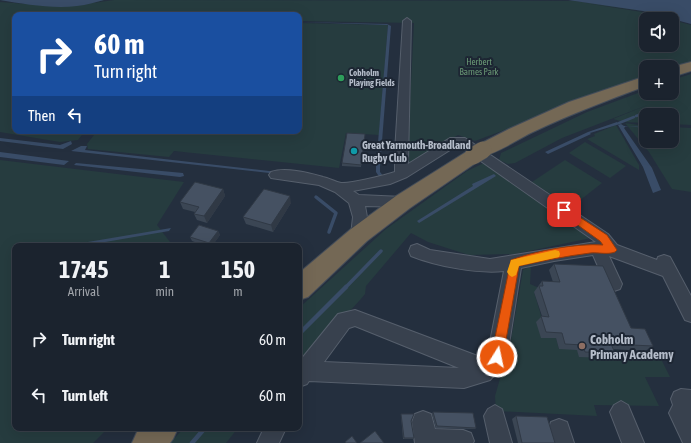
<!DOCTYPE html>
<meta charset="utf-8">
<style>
:root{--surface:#1b232e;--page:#282f3a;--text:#f1f3f6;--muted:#a0a4aa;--line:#39404a}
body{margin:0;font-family:"Asap Condensed",sans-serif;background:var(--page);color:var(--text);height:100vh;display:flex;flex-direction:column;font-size:15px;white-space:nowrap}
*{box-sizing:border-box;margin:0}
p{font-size:13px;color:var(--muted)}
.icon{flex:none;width:22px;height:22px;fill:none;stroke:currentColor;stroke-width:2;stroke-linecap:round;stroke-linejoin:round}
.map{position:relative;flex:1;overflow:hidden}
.panel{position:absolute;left:12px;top:243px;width:290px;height:188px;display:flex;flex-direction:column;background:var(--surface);border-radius:8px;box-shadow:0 4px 16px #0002,0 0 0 1px var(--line)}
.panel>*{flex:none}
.hud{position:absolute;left:12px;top:12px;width:290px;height:122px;border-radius:8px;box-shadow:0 4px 16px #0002,0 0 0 1px var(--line);background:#1a4fa0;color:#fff;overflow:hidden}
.buttons{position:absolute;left:639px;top:12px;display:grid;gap:8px}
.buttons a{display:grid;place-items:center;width:40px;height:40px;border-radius:8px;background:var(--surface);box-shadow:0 4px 16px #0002,0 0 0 1px var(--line);font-size:20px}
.pin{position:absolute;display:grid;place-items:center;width:34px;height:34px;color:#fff;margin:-17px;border-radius:8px;box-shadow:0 2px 6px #0006}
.me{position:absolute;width:44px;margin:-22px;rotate:10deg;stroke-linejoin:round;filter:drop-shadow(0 0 3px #0008)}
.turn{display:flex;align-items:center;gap:14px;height:84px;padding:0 16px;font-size:18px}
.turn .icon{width:52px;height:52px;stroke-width:2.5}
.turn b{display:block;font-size:28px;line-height:34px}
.then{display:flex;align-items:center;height:38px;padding:0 16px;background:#0003;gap:8px;font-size:15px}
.eta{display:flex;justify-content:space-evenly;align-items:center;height:68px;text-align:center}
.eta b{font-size:24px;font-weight:700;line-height:28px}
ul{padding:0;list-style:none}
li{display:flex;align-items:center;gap:12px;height:56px;padding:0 16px}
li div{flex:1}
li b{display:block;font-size:15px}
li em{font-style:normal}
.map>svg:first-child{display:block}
</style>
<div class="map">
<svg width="691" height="443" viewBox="0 0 691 443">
<rect width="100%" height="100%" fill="#242f3e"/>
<g fill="#263c3f">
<path d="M0,0H104L93,3L114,0L573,1L568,0L642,10L691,23L643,11L584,3L642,12L670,19H646V45H672V20L691,25V61L672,68L646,67V78L475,141L458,135L407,164L414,23L299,21V15H15V131H85L78,140L60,142L0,132V2L41,5Z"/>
<path d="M299,23L388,25L379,135L346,133L339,168L174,151L169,157L88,149L87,144L97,131H299Z"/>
<path d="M691,74V125L672,124V115H646V123L624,122L613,119L650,104L562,138L515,163L508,164L499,160L501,153L587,112L646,90V93H672V80Z"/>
<path d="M625,123L646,126V141H672V127L691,128V192L672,189L649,152Z"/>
<path d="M616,125L639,165V170L587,139L595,136L594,134Z"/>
<path d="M585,142L626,166L610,178L569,153Z"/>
<path d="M0,160L184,182L157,225L173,246H15V428H108L93,443H0Z"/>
<path d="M565,160L602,183L570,208L532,182Z"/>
<path d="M484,163L591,238L515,254L469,255L428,242L411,233L366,286L365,294L360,300L299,366V308L386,229L467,171Z"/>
<path d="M531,266L530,284L537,287L538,292H534L543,322L556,338L559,349H606L658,353L670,377H645L659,406L594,405L597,416L496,411L495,396L511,340L523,270Z"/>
<path d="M184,428H238L226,443H170Z"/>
</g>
<g fill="#394c67">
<path d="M0,0H104C95,2 87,5 77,6C52,9 24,4 0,0Z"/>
<path d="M568,0H691V24L643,11Z"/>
<path d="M299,22L387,24L391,26L380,167V172L384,177L380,178L376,172V166L388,25Z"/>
<path d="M617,122L620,124L590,133L591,134L548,154L545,152L588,132Z"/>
<path d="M621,124L624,126L646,127V128L626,126L624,128L652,168L661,190L653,193L643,167L618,125Z"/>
<path d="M0,138L60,145L71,141L72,144L63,149L0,141Z"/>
<path d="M81,146H87L85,150L278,172V174L71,151Z"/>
<path d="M0,152L69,161L64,165L0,157Z"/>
<path d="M76,163L183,173L184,176L180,177L74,165Z"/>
<path d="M494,174L496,176L419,223L417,221L473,186L472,184Z"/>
<path d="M171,228L169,231L82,246H64Z"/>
</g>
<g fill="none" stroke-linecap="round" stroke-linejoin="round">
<g stroke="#394c67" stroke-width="2.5">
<path d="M636,116L656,109"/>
<path d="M619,123L634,117"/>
</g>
<g stroke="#394c67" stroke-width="3.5">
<path d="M316,197L336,213L329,232"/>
<path d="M345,288L381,251"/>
</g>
<g stroke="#394c67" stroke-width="4.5">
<path d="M299,334L346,287"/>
<path d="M192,443L205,428"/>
</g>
<g stroke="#565f6c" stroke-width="2">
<g id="minor">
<path d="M407,18L411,21L408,164L450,138H465L608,234L617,245L657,260L658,257L664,255L670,257L691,296V322L685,320L663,276L609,256L622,284L620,289L614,291L608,289L593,255L554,261L521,268L507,357L504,364L490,380L464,388L309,381L307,384L299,387V362L338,314L355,310L483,358L488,352L504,271C478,274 436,266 411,256L409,251L411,246L417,244L430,250L490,259L596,242L458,145L407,177L390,184L353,191L359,195L403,197L408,198L410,202L408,206L403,207L365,206C367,216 370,229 364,239L359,241L354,239L351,235L353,217L349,203L335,192L319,185L271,178L269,175L271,172C286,167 308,173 323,177C329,178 335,182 341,183C350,184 386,175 395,172V152L403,21ZM355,326L459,368L324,362L349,328Z"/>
<path d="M681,389L691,390V443H683L669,413L673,405L671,399L674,392Z"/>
<path d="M621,401L628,405L644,443H622L610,412L614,405Z"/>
<path d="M495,405L502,409L512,443H490L484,416L488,409Z"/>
<path d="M423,411L431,414L435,429L463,430L471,433L474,441L473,443H415L412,422L415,414Z"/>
<path d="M559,419L567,422L574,443H552L548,430L551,422Z"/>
<path d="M264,428H286L279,443H257Z"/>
</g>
</g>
<g stroke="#434c59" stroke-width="2">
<g id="highway">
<path d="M691,62V71L672,77V67Z"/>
<path d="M646,76V86C608,100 571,114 535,131C519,138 499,153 482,156L480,160L410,208L367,241L308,297L299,300V273L351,229L396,196L466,152L474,150L476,146L509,129L569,102Z"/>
<path d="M140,428H178L173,439L170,443H132L137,432Z"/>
</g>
</g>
<use href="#minor" fill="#38414e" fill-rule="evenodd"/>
<use href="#highway" fill="#746855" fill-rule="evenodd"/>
<g stroke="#434c59" stroke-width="18" stroke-linecap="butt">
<path id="highway-bridge" d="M473,156L483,150"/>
</g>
<use href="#highway-bridge" stroke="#746855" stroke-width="17"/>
</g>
<g fill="#3b4654">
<path d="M365,134L361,167L342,166V163Z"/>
<path d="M223,189L225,196L207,223L197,220L194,214L195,212L183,209L180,202Z"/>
<path d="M291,203L273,232L246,224L243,217Z"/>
<path d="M218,231L220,235L212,246H206L192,241L190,237Z"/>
<path d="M554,264L631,328L653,346L645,351L613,349L615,353L608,358L579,357L577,350L559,349L556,338H541L536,322L542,316L534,292L542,281L553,282L549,270Z"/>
<path d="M433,412L476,428L475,429L436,428L432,414Z"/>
<path d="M401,414L411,421L414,438L413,439H403L401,416Z"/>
<path d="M516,416L555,443H518L512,419Z"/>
</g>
<g fill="#303945">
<path d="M223,189L225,196L207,223L204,216Z"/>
<path d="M290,196L291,203L273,232L271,225Z"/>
<path d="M218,231L220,235L212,246H210L209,243Z"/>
</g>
<g fill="#455162" stroke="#303945">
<path d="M347,133L365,134L361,165L342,163Z"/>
<path d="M195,182L223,189L204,216L194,214L199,207L180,202Z"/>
<path d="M264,189L290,196L271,225L243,217Z"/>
<path d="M199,225L218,231L209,243L190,237Z"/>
<path d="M554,264L603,266L631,328L645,329L653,346L611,344L615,353L585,352L583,345L565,344L562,333L546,332L541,316L549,317L539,286H543L542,281L560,282Z"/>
<path d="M433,412L473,413L476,428L437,426Z"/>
<path d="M401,414H414L411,421L414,438H404Z"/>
<path d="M516,416L547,417L555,443H522Z"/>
<path d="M375,431L384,443H360Z"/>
<path d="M352,436L357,443H346L345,442Z"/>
</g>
<path fill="#ea580c" stroke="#983908" d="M564,207L607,235L617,250L615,252C607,255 598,252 590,253C566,256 542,261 519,266L503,357L501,362L497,363L493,362L491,357L511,260C535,251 577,243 603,245L600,241L561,213L559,210Z"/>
<path fill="#f59e0b" d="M555,250L559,251L560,254L559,257L519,266L516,275L512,277L509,275L507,272L511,260Z"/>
<circle fill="#2e9e5b" stroke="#1d2633" stroke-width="1.5" cx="341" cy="78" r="4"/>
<circle fill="#0f9aa8" stroke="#1d2633" stroke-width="1.5" cx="354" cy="151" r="4"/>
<circle fill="#8d6e63" stroke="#1d2633" stroke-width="1.5" cx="582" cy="346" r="4"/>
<g text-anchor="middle" stroke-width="4" stroke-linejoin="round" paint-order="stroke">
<g font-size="9" fill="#6b9a76" stroke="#1d2633">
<text x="479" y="65">Herbert<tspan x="479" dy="10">Barnes Park</tspan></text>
</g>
<g font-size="9" font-weight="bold" fill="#b4bcc9" stroke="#1d2633" text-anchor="start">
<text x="349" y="76">Cobholm<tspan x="349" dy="10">Playing Fields</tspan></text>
</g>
<g font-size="11" font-weight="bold" fill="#b4bcc9" stroke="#1d2633" text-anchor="start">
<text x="362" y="149">Great Yarmouth-Broadland<tspan x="362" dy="13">Rugby Club</tspan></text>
</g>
<g font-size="13" font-weight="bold" fill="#b4bcc9" stroke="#1d2633" text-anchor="start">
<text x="590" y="344">Cobholm<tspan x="590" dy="15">Primary Academy</tspan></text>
</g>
</g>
</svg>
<div class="buttons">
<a><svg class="icon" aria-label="sound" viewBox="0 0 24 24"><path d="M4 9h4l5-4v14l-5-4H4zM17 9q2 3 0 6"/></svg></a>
<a>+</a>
<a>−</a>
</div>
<div class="pin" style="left:564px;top:210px;background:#d93025"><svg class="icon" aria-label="arrive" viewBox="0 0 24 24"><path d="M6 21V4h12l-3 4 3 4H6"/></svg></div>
<svg class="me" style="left:497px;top:357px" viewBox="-20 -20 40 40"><circle r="17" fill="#ea580c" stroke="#fff" stroke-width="3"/><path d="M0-11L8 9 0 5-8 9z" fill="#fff"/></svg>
<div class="hud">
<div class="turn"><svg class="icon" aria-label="right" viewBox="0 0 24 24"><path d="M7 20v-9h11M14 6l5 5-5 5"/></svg><div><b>60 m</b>Turn right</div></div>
<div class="then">Then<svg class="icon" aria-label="left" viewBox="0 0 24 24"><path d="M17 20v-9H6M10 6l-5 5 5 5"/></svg></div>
</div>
<section class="panel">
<div class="eta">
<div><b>17:45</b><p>Arrival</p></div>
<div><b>1</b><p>min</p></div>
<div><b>150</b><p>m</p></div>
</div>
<ul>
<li><svg class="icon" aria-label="right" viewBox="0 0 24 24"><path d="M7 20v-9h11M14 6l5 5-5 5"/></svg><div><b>Turn right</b></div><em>60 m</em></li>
<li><svg class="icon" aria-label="left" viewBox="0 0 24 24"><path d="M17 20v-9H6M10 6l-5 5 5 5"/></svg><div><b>Turn left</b></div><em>60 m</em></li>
</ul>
</section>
</div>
